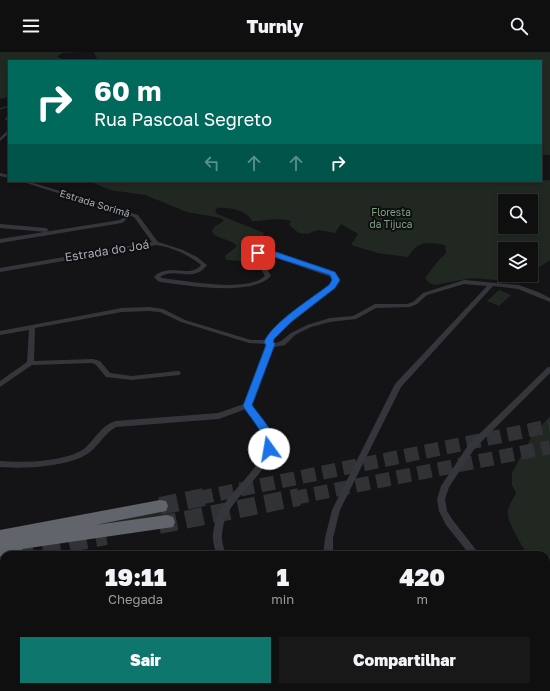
<!DOCTYPE html>
<html lang="pt">
<meta charset="utf-8">
<style>
:root{--surface:#0f0f10;--page:#181819;--text:#f1f3f6;--muted:#9b9c9f;--line:#2f2f30;--accent:#0f766e}
body{margin:0;font-family:"Golos Text",sans-serif;background:var(--page);color:var(--text);height:100vh;display:flex;flex-direction:column;font-size:15px;white-space:nowrap}
*{box-sizing:border-box;margin:0}
p{font-size:13px;color:var(--muted)}
.icon{flex:none;width:22px;height:22px;fill:none;stroke:currentColor;stroke-width:2;stroke-linecap:round;stroke-linejoin:round}
.map{position:relative;flex:1;overflow:hidden}
.sheet{position:absolute;left:0px;top:499px;width:550px;height:140px;display:flex;flex-direction:column;background:var(--surface);border-radius:12px 12px 0 0;box-shadow:0 2px 6px #0003,0 0 0 1px var(--line)}
.sheet>*{flex:none}
.hud{position:absolute;left:8px;top:8px;width:534px;height:122px;border-radius:0px;box-shadow:0 2px 6px #0003,0 0 0 1px var(--line);background:#00695c;color:#fff;overflow:hidden}
.buttons{position:absolute;left:498px;top:142px;display:grid;gap:8px}
.buttons a{display:grid;place-items:center;width:40px;height:40px;border-radius:0px;background:var(--surface);box-shadow:0 2px 6px #0003,0 0 0 1px var(--line);font-size:20px}
.pin{position:absolute;display:grid;place-items:center;width:34px;height:34px;color:#fff;margin:-17px;border-radius:8px;box-shadow:0 2px 6px #0006}
.me{position:absolute;width:44px;margin:-22px;rotate:347deg;stroke-linejoin:round;filter:drop-shadow(0 0 3px #0008)}
.turn{display:flex;align-items:center;gap:14px;height:84px;padding:0 20px;font-size:18px}
.turn .icon{width:52px;height:52px;stroke-width:2.5}
.turn b{display:block;font-size:28px;line-height:34px}
.lanes{display:flex;align-items:center;height:38px;padding:0 20px;background:#0003;justify-content:center;gap:20px;direction:ltr}
.lanes .off{opacity:.35}
.eta{display:flex;justify-content:space-evenly;align-items:center;height:68px;text-align:center}
.eta b{font-size:24px;font-weight:800;line-height:28px}
.button{display:flex;gap:8px;margin-top:auto;padding:8px 20px}
.button a{flex:1;height:46px;border-radius:0px;background:var(--accent);color:#fff;font-size:16px;font-weight:800;line-height:46px;text-align:center}
.button a+a{background:var(--page);color:var(--text)}
header{display:flex;justify-content:space-between;align-items:center;height:52px;padding:0 20px;background:var(--surface);font-size:18px;font-weight:800}
.map>svg:first-child{display:block}
</style>
<header><svg class="icon" aria-label="menu" viewBox="0 0 24 24"><path d="M4 6h16M4 12h16M4 18h16"/></svg>Turnly<svg class="icon" aria-label="search" viewBox="0 0 24 24"><circle cx="10" cy="10" r="6"/><path d="M15 15l6 6"/></svg></header>
<div class="map">
<svg width="550" height="639" viewBox="0 0 550 639">
<rect width="100%" height="100%" fill="#141416"/>
<g fill="#202821" fill-rule="evenodd">
<path d="M0,0H83L62,1L57,5L69,9H9V45L0,47Z"/>
<path d="M94,0H550V103H541V9H93L97,7Z"/>
<path d="M550,128V208L531,221V197H505V223H528L520,230L472,226L435,233L429,231L425,226L438,209L446,201L445,193C428,190 418,188 408,205L377,201L351,193L358,182L341,172L335,181L318,178L307,182L299,181L289,173L291,169C278,165 265,169 252,169C247,158 228,155 217,156L215,159L217,162L264,181C260,196 250,197 241,209L226,208L225,204L237,194C229,186 218,188 212,180L214,175L224,169L221,166L187,160L145,143L110,138L89,129L518,130ZM505,149H531V175H505Z"/>
<path d="M499,238L511,243L499,254L487,249Z"/>
<path d="M550,364V553L546,543V503H527C522,492 505,468 508,458C509,452 514,446 516,441L512,433V421L532,384Z"/>
<path d="M166,455L167,466L54,481Z"/>
<path d="M125,635H177L176,639H124Z"/>
</g>
<g fill="none" stroke-linecap="round" stroke-linejoin="round">
<path stroke="#2d353b" stroke-width="1" d="M0,57L9,54"/>
<g stroke="#313236" stroke-width="14" stroke-dasharray="14 7" stroke-linecap="butt">
<path d="M199,446L550,374"/>
<path d="M294,446L550,395"/>
</g>
<g stroke="#313236" stroke-width="18" stroke-dasharray="18 9" stroke-linecap="butt">
<path d="M160,454L204,445"/>
<path d="M159,473L299,445"/>
<path d="M16,502L106,484"/>
</g>
<g fill="#35363b" fill-rule="evenodd">
<path d="M8,64H9V71L5,67Z"/>
<path d="M8,78H9V81L0,89V86Z"/>
<path d="M0,121L9,123V126L0,124Z"/>
<path d="M20,129H27L138,163L158,190L183,198L197,205L207,213C193,232 175,214 160,225L162,226C187,229 234,238 257,229C260,228 262,226 265,224L253,204L259,198L261,197L275,201L336,223L339,229L334,236L276,283L273,289L276,291L281,289L291,281L307,273L330,266L353,264L375,252H407L413,250L423,241L464,228L519,233L538,240L550,246V250L518,237L493,234L401,335L340,458L333,486V503H323L325,486L332,458L395,332L487,234L464,232L427,243L417,252L410,255L376,256L356,267L330,270L311,275L295,283L285,293L275,295L272,294L251,354C260,363 272,376 274,390C276,411 238,441 228,461C224,467 223,475 222,482C221,489 224,496 226,503H216C215,496 212,489 213,482C214,471 218,460 225,451C235,436 266,409 266,391C266,378 254,366 246,357L219,367L116,375C105,381 100,392 90,400C71,415 23,417 0,415V409C22,411 67,410 85,396C95,387 101,374 115,369L218,361L244,352L267,292L249,291L181,270L160,260L149,259L122,260L35,276L34,309L93,307L100,309L110,321L132,324L177,319H179L181,321L179,323L132,328L106,325L96,313L92,311L32,313L0,335V329L27,310L29,278L0,283V279L122,256L149,255L163,257L185,268L251,288H267L271,281L330,234L333,229L331,225L262,201L259,204L271,224C251,245 187,233 160,230L158,229L154,225C168,210 190,227 201,213C189,203 172,195 156,193L0,220V216L152,190L134,165L131,164L122,171L0,191V187L120,168L127,163Z"/>
<path d="M0,172L46,176L49,178L46,180L0,176Z"/>
<path d="M548,315H550V321L475,396L449,435L445,447L447,459L452,467L480,503H470L446,473L439,459L437,447L441,434L469,392Z"/>
<path d="M80,635H94L92,639H79Z"/>
<path d="M189,635H199L200,639H190Z"/>
<path d="M322,635H332L333,639H323Z"/>
<path d="M477,635H487L488,639H478Z"/>
</g>
<path fill="#61646b" fill-rule="evenodd" d="M160,448L166,449L168,454L166,459L95,473L167,463L173,465L175,470L173,475L22,497L24,503H4V509L0,504V478Z"/>
</g>
<path fill="#1a73e8" stroke="#114b97" d="M261,197L276,200L335,220L340,228L335,236L291,270L274,287L273,290L275,292L252,353C261,366 277,382 275,397L269,401L264,397C267,382 250,366 243,354L266,293L264,290C272,271 312,246 329,233L332,228L330,223L271,204L262,202L255,203V200Z"/>
<g text-anchor="middle" stroke-width="4" stroke-linejoin="round" paint-order="stroke">
<g font-size="10" fill="#a6acb6" stroke="#0f0f11">
<text transform="translate(95 151) rotate(17)" y="4">Estrada Sorimã</text>
</g>
<g font-size="10" fill="#7ea07f" stroke="#0f0f11">
<text x="391" y="164">Floresta<tspan x="391" dy="12">da Tijuca</tspan></text>
</g>
<g font-size="12" fill="#a6acb6" stroke="#0f0f11">
<text transform="translate(107 199) rotate(-9)" y="4">Estrada do Joá</text>
</g>
</g>
</svg>
<div class="buttons">
<a><svg class="icon" aria-label="search" viewBox="0 0 24 24"><circle cx="10" cy="10" r="6"/><path d="M15 15l6 6"/></svg></a>
<a><svg class="icon" aria-label="layers" viewBox="0 0 24 24"><path d="M12 4l9 5-9 5-9-5zM3 14l9 5 9-5"/></svg></a>
</div>
<div class="pin" style="left:258px;top:201px;background:#d93025"><svg class="icon" aria-label="arrive" viewBox="0 0 24 24"><path d="M6 21V4h12l-3 4 3 4H6"/></svg></div>
<svg class="me" style="left:269px;top:397px" viewBox="-20 -20 40 40"><circle r="19" fill="#fff"/><path d="M0-13L10 11 0 6-10 11z" fill="#1a73e8"/></svg>
<div class="hud">
<div class="turn"><svg class="icon" aria-label="right" viewBox="0 0 24 24"><path d="M7 20v-9h11M14 6l5 5-5 5"/></svg><div><b>60 m</b>Rua Pascoal Segreto</div></div>
<div class="lanes"><svg class="icon off" aria-label="left" viewBox="0 0 24 24"><path d="M17 20v-9H6M10 6l-5 5 5 5"/></svg><svg class="icon off" aria-label="ahead" viewBox="0 0 24 24"><path d="M12 20V5M6 11l6-6 6 6"/></svg><svg class="icon off" aria-label="ahead" viewBox="0 0 24 24"><path d="M12 20V5M6 11l6-6 6 6"/></svg><svg class="icon" aria-label="right" viewBox="0 0 24 24"><path d="M7 20v-9h11M14 6l5 5-5 5"/></svg></div>
</div>
<section class="sheet">
<div class="eta">
<div><b>19:11</b><p>Chegada</p></div>
<div><b>1</b><p>min</p></div>
<div><b>420</b><p>m</p></div>
</div>
<div class="button"><a>Sair</a><a>Compartilhar</a></div>
</section>
</div>
